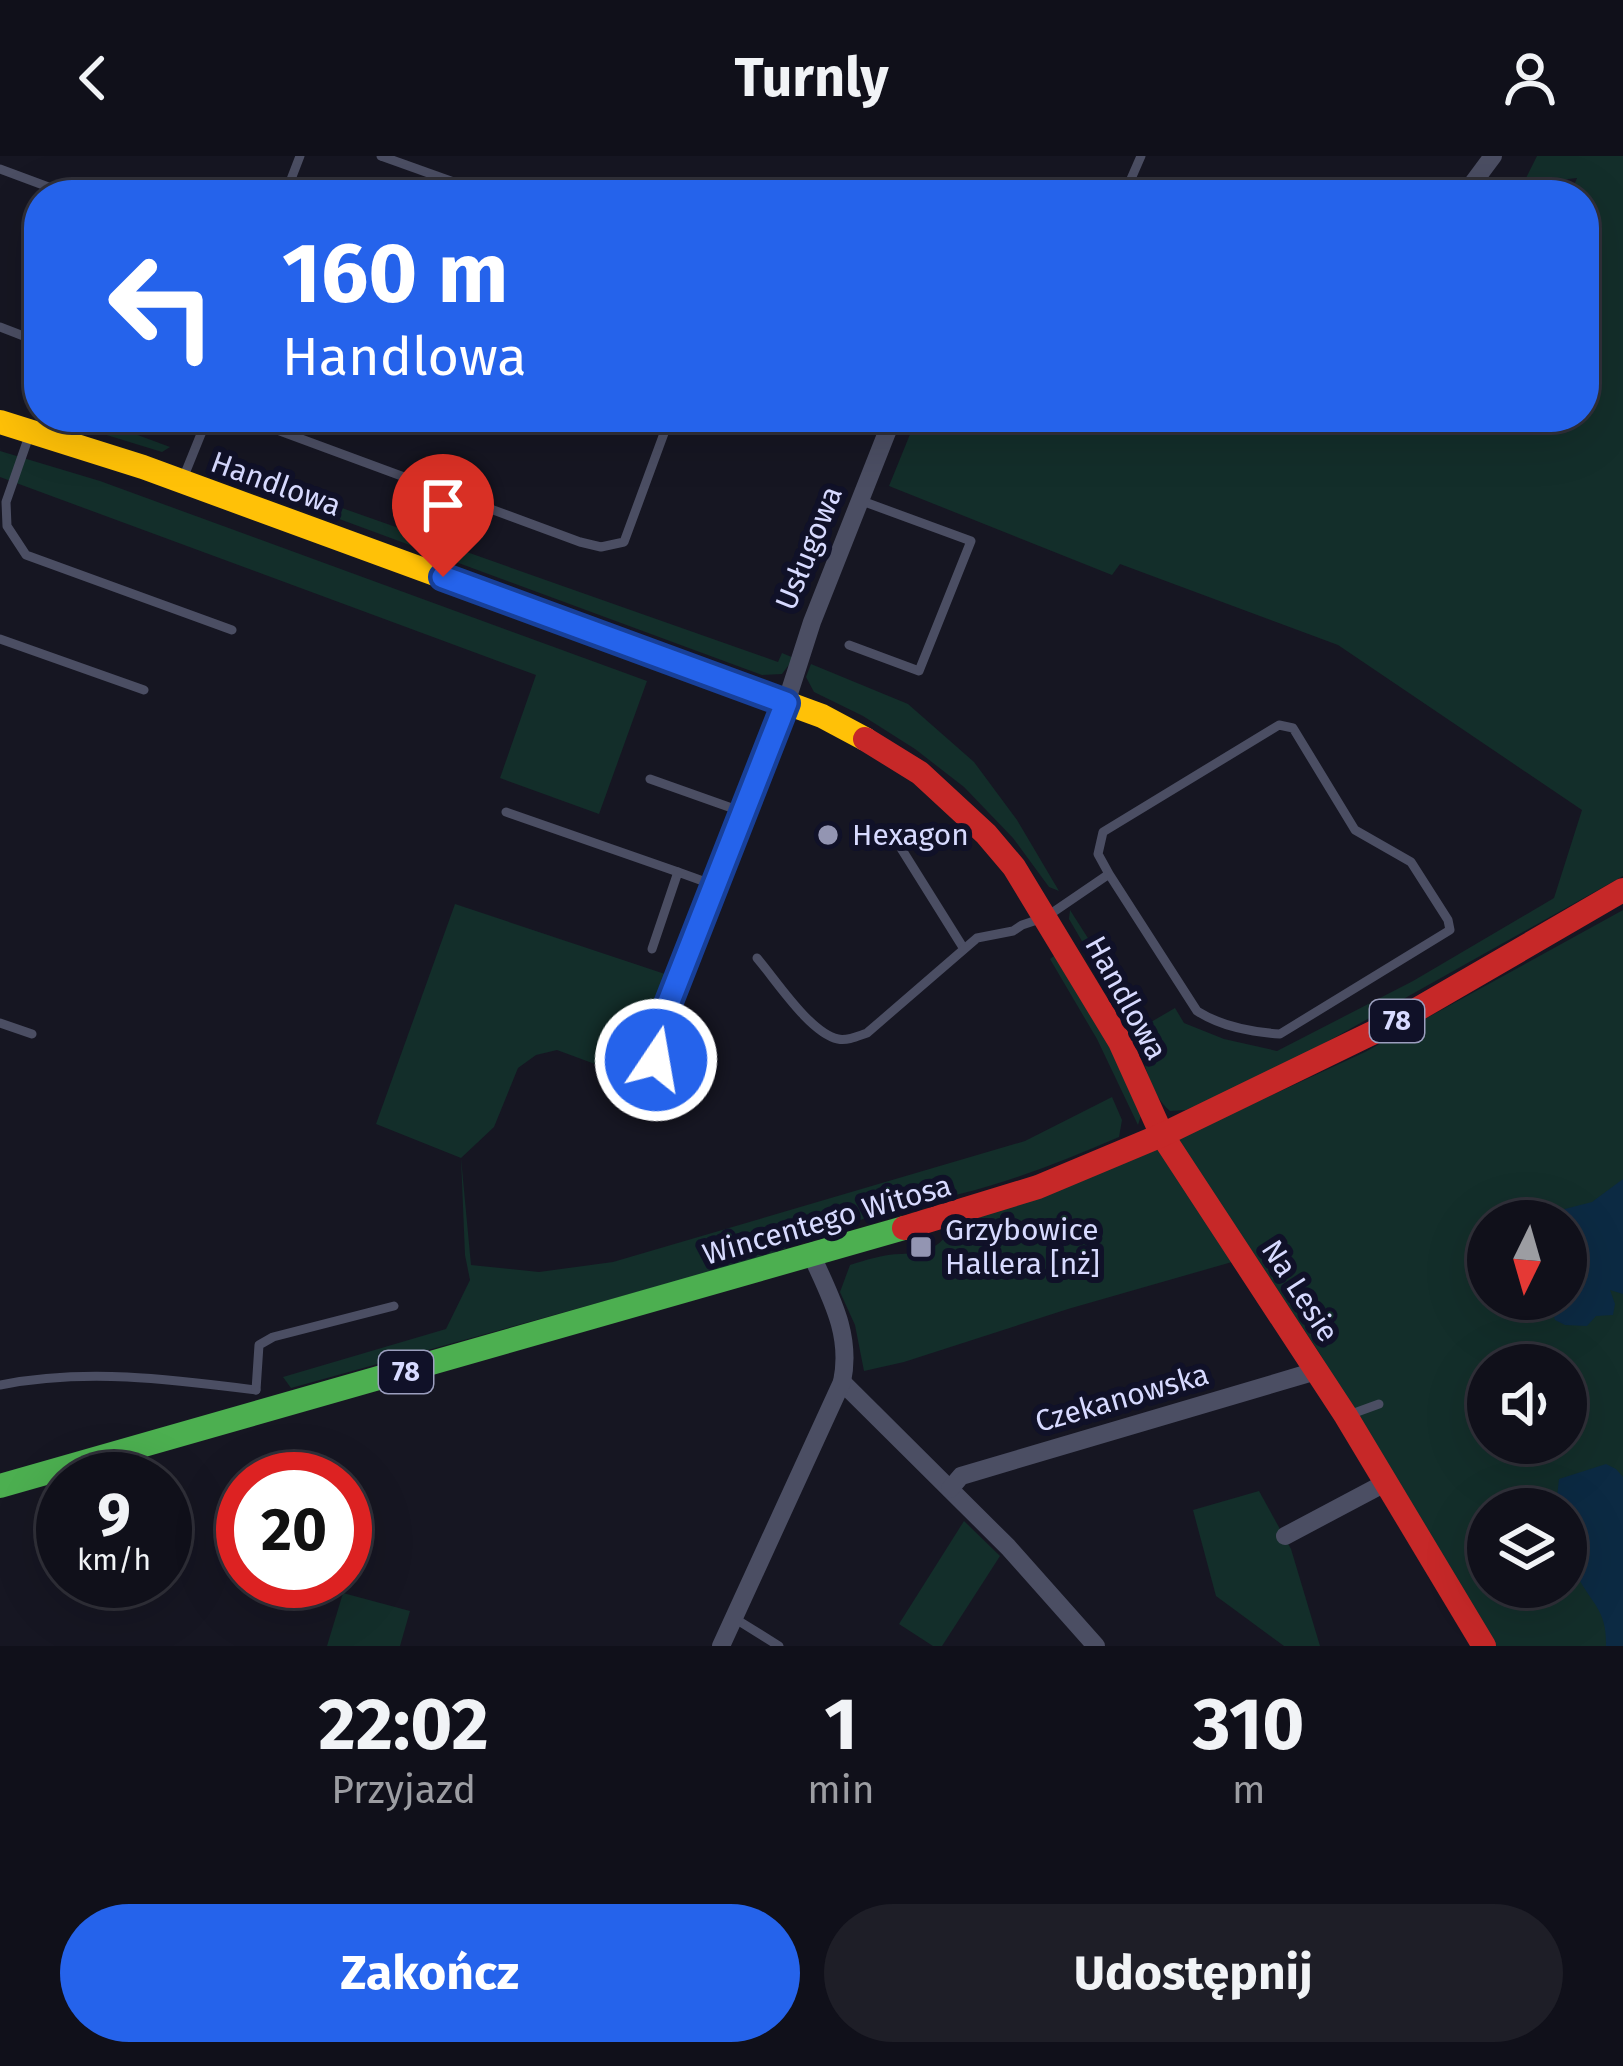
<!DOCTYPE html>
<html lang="pl">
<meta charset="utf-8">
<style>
:root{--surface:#10101a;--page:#1e1e27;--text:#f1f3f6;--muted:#9c9da2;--line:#303039;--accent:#2563eb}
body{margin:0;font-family:"Fira Sans",sans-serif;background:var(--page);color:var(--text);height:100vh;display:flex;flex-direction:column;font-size:45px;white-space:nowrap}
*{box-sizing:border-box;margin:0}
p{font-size:39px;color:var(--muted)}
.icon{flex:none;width:66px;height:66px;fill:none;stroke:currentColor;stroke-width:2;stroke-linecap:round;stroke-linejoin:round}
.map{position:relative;height:1490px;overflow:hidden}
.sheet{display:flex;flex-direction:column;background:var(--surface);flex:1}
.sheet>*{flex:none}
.top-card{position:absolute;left:24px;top:24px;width:1575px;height:252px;border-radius:48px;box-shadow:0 12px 48px #0002,0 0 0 3px var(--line);background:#2563eb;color:#fff;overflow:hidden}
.needle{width:78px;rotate:185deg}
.tools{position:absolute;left:1467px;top:1044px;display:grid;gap:24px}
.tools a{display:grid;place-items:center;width:120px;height:120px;border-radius:50%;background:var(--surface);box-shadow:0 12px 48px #0002,0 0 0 3px var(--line);font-size:60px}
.speed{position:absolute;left:36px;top:1296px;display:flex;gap:24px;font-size:60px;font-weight:700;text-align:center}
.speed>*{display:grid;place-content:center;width:156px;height:156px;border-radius:50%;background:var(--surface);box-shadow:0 12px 48px #0002,0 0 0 3px var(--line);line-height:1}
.speed small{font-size:30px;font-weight:400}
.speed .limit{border:18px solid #d22;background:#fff;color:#111}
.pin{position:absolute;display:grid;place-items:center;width:102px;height:102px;color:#fff;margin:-123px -51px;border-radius:50% 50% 50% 0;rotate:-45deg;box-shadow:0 0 12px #0007}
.pin .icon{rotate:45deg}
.me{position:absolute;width:132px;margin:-66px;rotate:12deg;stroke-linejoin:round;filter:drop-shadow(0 0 9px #0008)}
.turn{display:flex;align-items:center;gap:42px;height:252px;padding:0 60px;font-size:54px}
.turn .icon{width:156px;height:156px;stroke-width:2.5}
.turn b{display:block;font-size:84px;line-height:102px}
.eta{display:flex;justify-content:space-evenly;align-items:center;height:204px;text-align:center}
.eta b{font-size:72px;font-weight:700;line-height:84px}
.primary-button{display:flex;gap:24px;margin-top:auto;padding:24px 60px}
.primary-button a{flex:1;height:138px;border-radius:72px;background:var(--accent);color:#fff;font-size:48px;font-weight:700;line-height:138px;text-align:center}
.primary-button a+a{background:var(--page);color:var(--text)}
header{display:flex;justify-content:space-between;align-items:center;height:156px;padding:0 60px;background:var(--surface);font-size:54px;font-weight:700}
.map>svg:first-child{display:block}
</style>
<header><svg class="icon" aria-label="back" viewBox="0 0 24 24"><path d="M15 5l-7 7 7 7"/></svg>Turnly<svg class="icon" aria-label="person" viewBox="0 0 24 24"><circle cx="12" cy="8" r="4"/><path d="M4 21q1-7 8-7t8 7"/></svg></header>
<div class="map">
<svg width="1623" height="1490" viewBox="0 0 1623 1490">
<rect width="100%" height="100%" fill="#161622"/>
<g fill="#132e2a" fill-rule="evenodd">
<path d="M1537,0H1623V720L1282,911L1186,954L1170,955C1149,936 1148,913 1137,888C1118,845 1093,804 1069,763L1070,754L1137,859L1151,866L1175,852L1184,867L1224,883L1277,895L1413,825L1554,742L1582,654L1338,489L1120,408L1112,419L889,330L917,261H1584V39H1570L1577,22L1523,28Z"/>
<path d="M48,261H89L170,291L162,296Z"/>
<path d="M0,295L100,325L647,525L599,658L500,622L536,519L0,321Z"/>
<path d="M223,310L778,506L782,497L794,502L782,518L762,519L220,319Z"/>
<path d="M811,508L908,548L974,606L1017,664L1059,735L1049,731L1013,682L964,631L915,593L863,560L814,536L806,521Z"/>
<path d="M455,748L668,819L630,921L557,894L536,899L518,912L494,971L461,1002L471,1109L539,1116L613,1106L1025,985L1112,941L1122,964L1119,981C1049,1011 976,1040 900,1049L760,1102L291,1232L283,1221L446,1173L470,1124L465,1099L461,1002L376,968Z"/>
<path d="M1623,754V1490H1490L1320,1198L1177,983L1365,896ZM1488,1065H1566V1143H1488ZM1488,1209H1566V1287H1488ZM1488,1353H1566V1431H1488Z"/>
<path d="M1058,797L1107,878L1142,956L1138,969L1097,883L1050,803Z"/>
<path d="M1160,992L1232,1106L1068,1153L904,1206L864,1215L855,1169L840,1136L850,1109C866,1104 884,1098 901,1098C923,1097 940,1093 951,1072Z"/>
<path d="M1259,1335L1291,1393L1320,1490H1284L1216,1440L1193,1354Z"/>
<path d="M964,1365L1000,1400L942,1490H933L899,1468Z"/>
<path d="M343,1437L410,1455L400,1490H327Z"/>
</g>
<g fill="#0c2a43">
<path d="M1623,1023V1138L1610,1134L1615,1148L1613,1159L1596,1160L1587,1170L1565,1169L1555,1164L1549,1143H1566V1065H1518L1592,1046Z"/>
<path d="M1606,1308L1616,1313L1623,1321V1490H1606C1607,1455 1593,1449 1577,1420C1567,1401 1566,1374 1566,1353H1561L1557,1341L1559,1323Z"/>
</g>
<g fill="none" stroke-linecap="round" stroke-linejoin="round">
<g stroke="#4b4e63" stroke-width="9">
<path d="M381,0L490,39"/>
<path d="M0,13L70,39"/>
<path d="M285,39L300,0"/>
<path d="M1124,39L1141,0"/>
<path d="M0,171L39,186"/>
<path d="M242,261L580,386L601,391L624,386L670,261"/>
<path d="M29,280L6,346L7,370L26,399L232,474"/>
<path d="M184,320L203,273L212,261"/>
<path d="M0,483L144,534"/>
<path d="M849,489L919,515L971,385L862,345"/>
<path d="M650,623L743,656L784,552"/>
<path d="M506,656L678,716"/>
<path d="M899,689L964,793"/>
<path d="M652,793L678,716L714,729L743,656"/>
<path d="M757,802C776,824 810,877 838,883C848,885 858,880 867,877L977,782L1013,775L1022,769L1046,761L1109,718L1197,855C1222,871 1251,876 1280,878L1450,774L1448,764L1411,706L1355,674L1293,572L1279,569L1103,676L1098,698L1109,718"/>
<path d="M0,867L32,878"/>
<path d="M665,914L656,904L652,889L714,729"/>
<path d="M0,1229C85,1212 170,1223 256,1234"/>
<path d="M256,1234L259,1189L273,1181L394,1150"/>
<path d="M1346,1260L1379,1248"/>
<path d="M734,1462L779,1490"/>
</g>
<g stroke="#4b4e63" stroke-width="18">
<path d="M1464,39L1493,0"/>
<path d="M786,547L812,466L893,261"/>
<path d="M842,1226L1008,1391L1096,1490"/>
<path d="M950,1333L961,1320L1316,1215"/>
<path d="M1285,1380L1385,1327"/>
<path d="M721,1490L842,1226C852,1179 831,1142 812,1100"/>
</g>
<path stroke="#4caf50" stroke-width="24" d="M0,1330L904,1072"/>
<path stroke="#ffc107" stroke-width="24" d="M0,266L143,311L822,560L865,583"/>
<g stroke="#c62828" stroke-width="24">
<path d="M865,583L920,617L986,678L1014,711L1120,886L1162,979L1346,1260L1484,1490"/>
<path d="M904,1072L1038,1031L1162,979L1399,864L1623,734"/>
</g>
</g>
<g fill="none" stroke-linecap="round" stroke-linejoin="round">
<g stroke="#184099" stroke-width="30">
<path id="route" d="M443,421L786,547L652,889L656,904"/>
</g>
<use href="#route" stroke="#2563eb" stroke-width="21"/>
</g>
<g fill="#9395b2" stroke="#101128" stroke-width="4.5">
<circle cx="828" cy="679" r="12"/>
<rect x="909" y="1079" width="24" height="24" rx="6"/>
</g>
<g text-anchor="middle" stroke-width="12" stroke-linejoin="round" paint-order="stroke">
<g fill="#101128" stroke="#9b9ebe" stroke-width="3">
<rect x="1370" y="844" width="54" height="42" rx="9"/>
<rect x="379" y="1195" width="54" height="42" rx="9"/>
</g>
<g font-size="27" font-weight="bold" fill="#d7daff">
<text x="1397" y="874">78</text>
<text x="406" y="1225">78</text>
</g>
<g font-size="30" fill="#d7daff" stroke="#101128">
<text transform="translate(276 328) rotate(20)" y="10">Handlowa</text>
<text transform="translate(809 392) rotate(-68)" y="10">Usługowa</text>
<text transform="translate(1126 842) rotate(61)" y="10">Handlowa</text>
<text transform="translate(827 1064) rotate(-16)" y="10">Wincentego Witosa</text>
<text transform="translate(1300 1135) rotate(57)" y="10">Na Lesie</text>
<text transform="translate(1122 1242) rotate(-16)" y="10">Czekanowska</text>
</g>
<g font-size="30" fill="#d7daff" stroke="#101128" text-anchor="start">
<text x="852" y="689">Hexagon</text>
<text x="945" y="1084">Grzybowice<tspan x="945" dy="34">Hallera [nż]</tspan></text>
</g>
</g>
</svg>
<div class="tools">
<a><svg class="needle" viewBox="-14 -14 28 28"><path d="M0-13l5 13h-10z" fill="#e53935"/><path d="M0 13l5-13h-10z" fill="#9c9da2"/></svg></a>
<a><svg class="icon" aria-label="sound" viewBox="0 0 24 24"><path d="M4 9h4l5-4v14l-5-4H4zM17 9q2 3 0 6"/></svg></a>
<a><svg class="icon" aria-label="layers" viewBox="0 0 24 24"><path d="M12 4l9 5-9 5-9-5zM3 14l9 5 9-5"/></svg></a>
</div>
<div class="speed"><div>9<small>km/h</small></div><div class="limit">20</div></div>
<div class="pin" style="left:443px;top:421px;background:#d93025"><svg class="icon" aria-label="arrive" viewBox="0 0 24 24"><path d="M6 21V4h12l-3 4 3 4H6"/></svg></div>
<svg class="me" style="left:656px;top:904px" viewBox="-20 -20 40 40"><circle r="17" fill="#2563eb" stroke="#fff" stroke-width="3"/><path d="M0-11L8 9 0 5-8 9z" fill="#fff"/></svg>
<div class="top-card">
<div class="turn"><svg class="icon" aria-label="left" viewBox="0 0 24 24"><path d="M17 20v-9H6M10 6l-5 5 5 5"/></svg><div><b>160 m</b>Handlowa</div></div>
</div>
</div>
<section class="sheet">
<div class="eta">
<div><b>22:02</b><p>Przyjazd</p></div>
<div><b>1</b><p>min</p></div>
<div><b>310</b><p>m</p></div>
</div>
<div class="primary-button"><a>Zakończ</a><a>Udostępnij</a></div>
</section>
